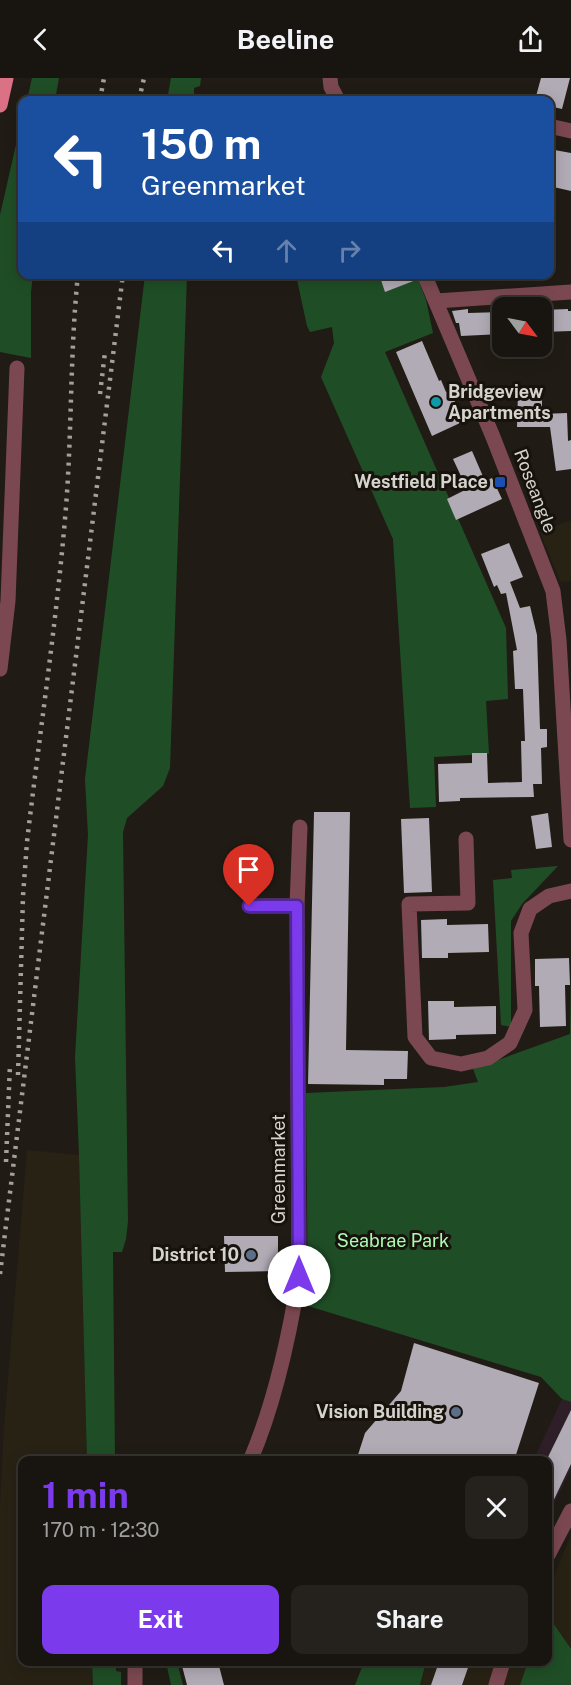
<!DOCTYPE html>
<meta charset="utf-8">
<style>
:root{--surface:#181510;--page:#25221e;--text:#f1f3f6;--muted:#9f9f9f;--line:#363430;--accent:#7c3aed}
body{margin:0;font-family:"Public Sans",sans-serif;background:var(--page);color:var(--text);height:100vh;display:flex;flex-direction:column;font-size:22px;white-space:nowrap}
*{box-sizing:border-box;margin:0}
p{font-size:20px;color:var(--muted)}
.icon{flex:none;width:33px;height:33px;fill:none;stroke:currentColor;stroke-width:2;stroke-linecap:round;stroke-linejoin:round}
.map{position:relative;flex:1;overflow:hidden}
.side{position:absolute;left:18px;top:1378px;width:534px;height:210px;display:flex;flex-direction:column;background:var(--surface);border-radius:12px;box-shadow:0 3px 15px #0003,0 0 0 2px var(--line)}
.side>*{flex:none}
.top-card{position:absolute;left:18px;top:18px;width:536px;height:183px;border-radius:12px;box-shadow:0 3px 15px #0003,0 0 0 2px var(--line);background:#1a4fa0;color:#fff;overflow:hidden}
.needle{width:39px;rotate:122deg}
.controls{position:absolute;left:492px;top:219px;display:grid;gap:12px}
.controls a{display:grid;place-items:center;width:60px;height:60px;border-radius:12px;background:var(--surface);box-shadow:0 3px 15px #0003,0 0 0 2px var(--line);font-size:30px}
.pin{position:absolute;display:grid;place-items:center;width:51px;height:51px;color:#fff;margin:-62px -26px;border-radius:50% 50% 50% 0;rotate:-45deg;box-shadow:0 0 6px #0007}
.pin .icon{rotate:45deg}
.me{position:absolute;width:66px;margin:-33px;rotate:0deg;stroke-linejoin:round;filter:drop-shadow(0 0 4px #0008)}
.turn{display:flex;align-items:center;gap:21px;height:126px;padding:0 24px;font-size:27px}
.turn .icon{width:78px;height:78px;stroke-width:2.5}
.turn b{display:block;font-size:42px;line-height:51px}
.lanes{display:flex;align-items:center;height:57px;padding:0 24px;background:#0003;justify-content:center;gap:30px;direction:ltr}
.lanes .off{opacity:.35}
.round{display:grid;place-items:center;flex:none;width:63px;height:63px;border-radius:12px;background:var(--page)}
.headline{display:flex;align-items:center;justify-content:space-between;height:102px;padding:0 24px}
h1{font-size:36px;font-weight:700;line-height:45px;color:var(--accent)}
.cta{display:flex;gap:12px;margin-top:auto;padding:12px 24px}
.cta a{flex:1;height:69px;border-radius:12px;background:var(--accent);color:#fff;font-size:24px;font-weight:700;line-height:69px;text-align:center}
.cta a+a{background:var(--page);color:var(--text)}
header{display:flex;justify-content:space-between;align-items:center;height:78px;padding:0 24px;background:var(--surface);font-size:27px;font-weight:700}
.map>svg:first-child{display:block}
</style>
<header><svg class="icon" aria-label="back" viewBox="0 0 24 24"><path d="M15 5l-7 7 7 7"/></svg>Beeline<svg class="icon" aria-label="share" viewBox="0 0 24 24"><path d="M12 15V3M7 8l5-5 5 5M5 13v7h14v-7"/></svg></header>
<div class="map">
<svg width="571" height="1607" viewBox="0 0 571 1607">
<rect width="100%" height="100%" fill="#201c15"/>
<path fill="#2e1e28" d="M562,1321L571,1324V1391L548,1438V1383H533Z"/>
<g fill="#282215">
<path d="M571,442V503L562,504L560,503L540,454Z"/>
<path d="M27,1072L79,1077L87,1383H22V1584H92L93,1607H0V1430L4,1349Z"/>
<path d="M571,1457V1607H421L426,1584H548V1512Z"/>
</g>
<g fill="#1f4e26">
<path d="M32,0H59L55,22H27Z"/>
<path d="M171,0H201L200,8L194,10V22H167Z"/>
<path d="M22,40V196L33,197L31,214V280L0,274V137Z"/>
<path d="M145,197H187L170,690L163,708L127,740L123,754L128,1143L126,1161L122,1174H113V1176L115,1383H87L79,1077L75,979L88,757L85,701Z"/>
<path d="M296,197H379L386,213L418,201L426,222L433,255L385,274L506,550L508,621L486,623L489,676L434,679L436,729L410,730L393,461L321,299L334,265L332,249L310,254L307,248Z"/>
<path d="M558,788L522,826L511,843V949L501,947L493,802L512,800L511,792Z"/>
<path d="M571,893V1324L562,1321L541,1299L308,1228L306,1015L444,1009L478,1004L473,991L570,956Z"/>
<path d="M553,1545L571,1571V1607H520L528,1584H548V1546Z"/>
<path d="M92,1584H116V1593L121,1594V1607H93Z"/>
<path d="M166,1584H177L183,1607H171Z"/>
<path d="M364,1584H426L420,1607H355Z"/>
</g>
<g fill="#b0abb4">
<path d="M541,0H570L562,31L549,28V22H535Z"/>
<path d="M549,71L571,75V113L549,108Z"/>
<path d="M379,196H414L416,202L385,214Z"/>
<path d="M468,231V235L502,234V256L461,258L459,245H456L452,233Z"/>
<path d="M568,231V233H571V253L542,254V232Z"/>
<path d="M422,263L439,303L441,302L446,314L449,312L459,332L455,334L460,345L432,358L396,274Z"/>
<path d="M518,315H542V336L567,335L568,363L571,362V391L556,393L550,349H517Z"/>
<path d="M472,373L485,403L492,400L502,421L456,442L447,421L467,411L453,381Z"/>
<path d="M509,465L523,499L510,504L520,530L530,528L537,557L540,651H547V669L541,670L542,706H533L534,719L460,720V723L439,724L438,686L472,685V675H487L488,705L522,704L521,663H525L523,611H515L513,573L517,572L506,515L501,516L497,507L494,509L481,476Z"/>
<path d="M314,734H350L346,972L408,973L407,1001H384V1007L308,1006Z"/>
<path d="M548,735L552,769L536,771L531,738Z"/>
<path d="M429,740L432,814L404,815L401,741Z"/>
<path d="M447,841V847L488,846L489,874L448,875V880H422L421,842Z"/>
<path d="M569,880L570,907H565L566,948L540,949L539,908H535V881Z"/>
<path d="M428,923H454V929L496,928V956L456,957V961L429,962Z"/>
<path d="M224,1158H278V1193L225,1194Z"/>
<path d="M414,1265L539,1305L514,1383H356L365,1355L401,1313Z"/>
<path d="M571,1332V1386L548,1434V1379Z"/>
<path d="M181,1584H218L224,1607H187Z"/>
<path d="M439,1584H470L462,1607H431Z"/>
</g>
<g fill="none" stroke-linecap="round" stroke-linejoin="round">
<g stroke="#7b4851" stroke-width="15">
<path d="M330,0L331,9L338,22"/>
<path d="M549,48L571,53"/>
<path d="M424,196L493,359L553,513L559,562L571,762"/>
<path d="M436,223L571,214"/>
<path d="M0,591L8,523L17,290"/>
<path d="M466,761L468,825L409,826L415,959L431,980L461,986L488,980L510,965L525,932L521,855L530,831L549,818L571,813"/>
<path d="M250,828H297"/>
<path d="M250,1383C275,1325 289,1260 299,1198L297,828L300,749"/>
<path d="M548,1477L571,1433"/>
<path d="M135,1584V1607"/>
<path d="M496,1607L503,1584"/>
</g>
<path stroke="#db7185" stroke-width="15" d="M0,27L6,0"/>
<g stroke="#a4a19c" stroke-width="4.5" stroke-dasharray="3 6" stroke-linecap="butt">
<path d="M100,22L104,0"/>
<path d="M139,22L144,0"/>
<path d="M100,316L105,274"/>
<path d="M18,997L23,818L27,764C40,652 57,541 66,429C72,351 70,274 78,196"/>
<path d="M6,1084L10,986"/>
<path d="M0,1196L123,196"/>
</g>
</g>
<g fill="none" stroke-linecap="round" stroke-linejoin="round">
<g stroke="#51269a" stroke-width="15">
<path id="route" d="M249,828H297L299,1198"/>
</g>
<use href="#route" stroke="#7c3aed" stroke-width="10"/>
</g>
<circle fill="#0f9aa8" stroke="#17130c" stroke-width="2" cx="436" cy="324" r="6"/>
<rect fill="#1a4fb4" stroke="#17130c" stroke-width="2" x="494" y="398" width="12" height="12" rx="3"/>
<g fill="#5c6f8a" stroke="#17130c" stroke-width="2">
<circle cx="251" cy="1177" r="6"/>
<circle cx="456" cy="1334" r="6"/>
</g>
<g text-anchor="middle" stroke-width="6" stroke-linejoin="round" paint-order="stroke">
<g font-size="18" font-weight="bold" fill="#d5d3ce" stroke="#17130c" text-anchor="end">
<text x="448" y="320" text-anchor="start">Bridgeview<tspan x="448" dy="21">Apartments</tspan></text>
<text x="488" y="410">Westfield Place</text>
<text x="239" y="1183">District 10</text>
<text x="444" y="1340">Vision Building</text>
</g>
<g font-size="18" fill="#d5d3ce" stroke="#17130c">
<text transform="translate(535 413) rotate(69)" y="6">Roseangle</text>
<text transform="translate(279 1091) rotate(-90)" y="6">Greenmarket</text>
</g>
<g font-size="18" fill="#abfbb2" stroke="#17130c">
<text x="393" y="1169">Seabrae Park</text>
</g>
</g>
</svg>
<div class="controls">
<a><svg class="needle" viewBox="-14 -14 28 28"><path d="M0-13l5 13h-10z" fill="#e53935"/><path d="M0 13l5-13h-10z" fill="#9f9f9f"/></svg></a>
</div>
<div class="pin" style="left:249px;top:828px;background:#d93025"><svg class="icon" aria-label="arrive" viewBox="0 0 24 24"><path d="M6 21V4h12l-3 4 3 4H6"/></svg></div>
<svg class="me" style="left:299px;top:1198px" viewBox="-20 -20 40 40"><circle r="19" fill="#fff"/><path d="M0-13L10 11 0 6-10 11z" fill="#7c3aed"/></svg>
<div class="top-card">
<div class="turn"><svg class="icon" aria-label="left" viewBox="0 0 24 24"><path d="M17 20v-9H6M10 6l-5 5 5 5"/></svg><div><b>150 m</b>Greenmarket</div></div>
<div class="lanes"><svg class="icon" aria-label="left" viewBox="0 0 24 24"><path d="M17 20v-9H6M10 6l-5 5 5 5"/></svg><svg class="icon off" aria-label="ahead" viewBox="0 0 24 24"><path d="M12 20V5M6 11l6-6 6 6"/></svg><svg class="icon off" aria-label="right" viewBox="0 0 24 24"><path d="M7 20v-9h11M14 6l5 5-5 5"/></svg></div>
</div>
<section class="side">
<div class="headline"><div><h1>1 min</h1><p>170 m · 12:30</p></div><a class="round"><svg class="icon" aria-label="close" viewBox="0 0 24 24"><path d="M6 6l12 12M18 6L6 18"/></svg></a></div>
<div class="cta"><a>Exit</a><a>Share</a></div>
</section>
</div>
